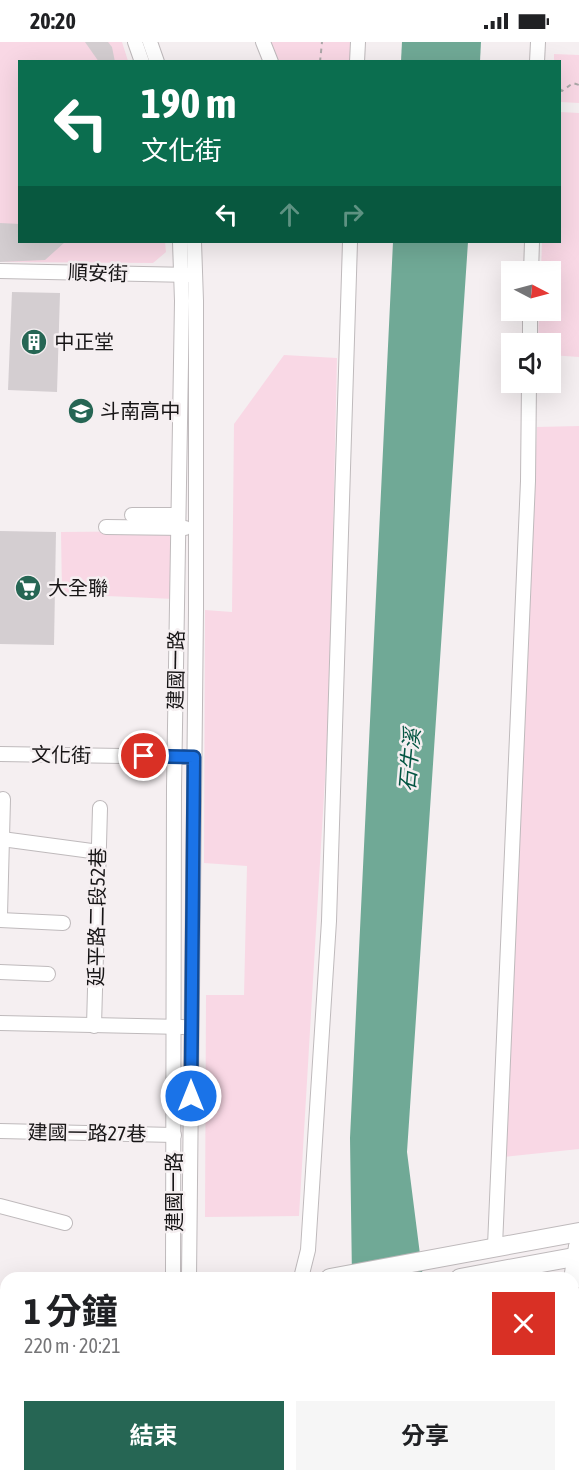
<!DOCTYPE html>
<html lang="zh-TW">
<meta charset="utf-8">
<style>
:root{--surface:#fff;--page:#f6f6f6;--text:#202124;--muted:#757577;--accent:#266654}
body{margin:0;font-family:"Asap Condensed","Noto Sans TC",sans-serif;background:var(--page);color:var(--text);height:100vh;display:flex;flex-direction:column;font-size:22px;white-space:nowrap}
*{box-sizing:border-box;margin:0}
p{font-size:20px;color:var(--muted)}
.icon{flex:none;width:33px;height:33px;fill:none;stroke:currentColor;stroke-width:2;stroke-linecap:round;stroke-linejoin:round}
.map{position:relative;flex:1;overflow:hidden}
.sheet{position:absolute;left:0px;top:1230px;width:579px;height:210px;display:flex;flex-direction:column;background:var(--surface);border-radius:18px 18px 0 0;box-shadow:0 6px 24px #0002}
.sheet>*{flex:none}
.top-card{position:absolute;left:18px;top:18px;width:543px;height:183px;border-radius:0px;box-shadow:0 6px 24px #0002;background:#0b6e4f;color:#fff;overflow:hidden}
.needle{width:39px;rotate:96deg}
.controls{position:absolute;left:501px;top:219px;display:grid;gap:12px}
.controls a{display:grid;place-items:center;width:60px;height:60px;border-radius:0px;background:var(--surface);box-shadow:0 6px 24px #0002;font-size:30px}
.pin{position:absolute;display:grid;place-items:center;width:51px;height:51px;color:#fff;margin:-26px;border:3px solid #fff;border-radius:50%;box-shadow:0 2px 6px #0007}
.me{position:absolute;width:66px;margin:-33px;rotate:0deg;stroke-linejoin:round;filter:drop-shadow(0 0 4px #0008)}
.turn{display:flex;align-items:center;gap:21px;height:126px;padding:0 24px;font-size:27px}
.turn .icon{width:78px;height:78px;stroke-width:2.5}
.turn b{display:block;font-size:42px;line-height:51px}
.lanes{display:flex;align-items:center;height:57px;padding:0 24px;background:#0003;justify-content:center;gap:30px;direction:ltr}
.lanes .off{opacity:.35}
.round{display:grid;place-items:center;flex:none;width:63px;height:63px;border-radius:0px;background:var(--page)}
.headline{display:flex;align-items:center;justify-content:space-between;height:102px;padding:0 24px}
h1{font-size:36px;font-weight:700;line-height:45px}
.cta{display:flex;gap:12px;margin-top:auto;padding:12px 24px}
.cta a{flex:1;height:69px;border-radius:0px;background:var(--accent);color:#fff;font-size:24px;font-weight:700;line-height:69px;text-align:center}
.cta a+a{background:var(--page);color:var(--text)}
.status{display:flex;justify-content:space-between;align-items:center;height:42px;padding:0 30px;background:var(--surface);direction:ltr}
.status svg{height:16px;fill:currentColor}
.map>svg:first-child{display:block}
</style>
<div class="status"><b>20:20</b><svg viewBox="0 0 49 12"><path d="M0 12V9h3v3zM5 12V6h3v6zM10 12V3h3v9zM15 12V0h3v12zM26 1h20v11H26zM47 4h2v5h-2z"/></svg></div>
<div class="map">
<svg width="579" height="1440" viewBox="0 0 579 1440">
<rect width="100%" height="100%" fill="#f5eff1"/>
<g fill="#f9d8e5">
<path d="M0,0H122L128,19L20,20V200H165L166,210L153,221L0,220Z"/>
<path d="M258,0H353L352,19H266Z"/>
<path d="M554,12L579,13V61L560,60V20L554,19Z"/>
<path d="M560,70L579,71V315L551,313L550,302L538,301L539,269L550,268V230L541,229L542,200H560Z"/>
<path d="M284,313L337,316L329,669L299,1174L205,1175L206,953H244L247,824L204,821L205,568L232,570L234,382Z"/>
<path d="M579,384V1107L504,1115L537,385Z"/>
<path d="M172,489L174,557L62,552L61,490Z"/>
</g>
<g fill="#70a996">
<path d="M402,0H481L480,19H401Z"/>
<path d="M393,200H468L407,1110L423,1236H352L350,1096Z"/>
<path d="M354,1434H443L442,1440H354Z"/>
</g>
<g fill="#d4ced1">
<path d="M85,0H108L112,5L115,20H99Z"/>
<path d="M0,181L20,182V200H65L45,218L0,220Z"/>
<path d="M12,250L60,251L57,350L8,348Z"/>
<path d="M0,489L56,490L54,603L0,602Z"/>
</g>
<g fill="none" stroke-linecap="round" stroke-linejoin="round">
<g stroke="#bfbabc" stroke-width="16">
<g id="minor">
<path d="M135,0L142,20"/>
<path d="M150,0L157,20"/>
<path d="M263,0L271,20"/>
<path d="M357,20L358,0"/>
<path d="M537,20L538,0"/>
<path d="M0,229L191,233"/>
<path d="M531,230L532,200"/>
<path d="M530,302V268"/>
<path d="M132,473H178"/>
<path d="M106,485L185,486"/>
<path d="M0,712L184,715"/>
<path d="M2,797L99,810"/>
<path d="M0,873L3,757"/>
<path d="M0,878L63,881"/>
<path d="M0,930L48,932"/>
<path d="M0,981L183,985"/>
<path d="M94,984L100,766"/>
<path d="M0,1089L174,1093"/>
<path d="M0,1164L65,1181"/>
<path d="M495,1204L528,439L529,340"/>
<path d="M173,1236L174,746L182,259L180,200"/>
<path d="M189,1236L196,568V259L194,200"/>
<path d="M301,1236L308,1208L329,879L350,200"/>
<path d="M0,1369L6,1339"/>
<path d="M0,1411L6,1412"/>
<path d="M107,1434L135,1440"/>
<path d="M94,1440L95,1434"/>
<path d="M312,1440V1434"/>
</g>
</g>
<g stroke="#bfbabc" stroke-width="20">
<g id="major">
<path d="M330,1236L579,1190"/>
<path d="M460,1236L579,1214"/>
<path d="M573,1238L578,1204"/>
<path d="M0,1265L6,1266"/>
<path d="M0,1283L6,1285"/>
<path d="M573,1367L579,1323"/>
<path d="M545,1440L546,1434"/>
<path d="M563,1440L564,1434"/>
</g>
</g>
<g stroke="#aca7a8" stroke-width="2" stroke-dasharray="4.5 4.5" stroke-linecap="butt">
<path d="M320,20L322,0"/>
<path d="M560,47L562,49L573,41L579,43"/>
<path d="M479,1434L480,1440"/>
</g>
<use href="#minor" stroke="#fff" stroke-width="14"/>
<use href="#major" stroke="#fff" stroke-width="18"/>
</g>
<g fill="none" stroke-linecap="round" stroke-linejoin="round">
<g stroke="#114b97" stroke-width="15">
<path id="route" d="M144,714L194,715L191,1054"/>
</g>
<use href="#route" stroke="#1a73e8" stroke-width="10"/>
</g>
<defs>
<g id="building-disc" transform="scale(1.35)"><circle r="9.5" fill="#266654" stroke="#f5eff1"/><path d="M-4-6H4V6H1V3H-1V6H-4ZM-2.5-4.3h1.7v1.8h-1.7ZM.8-4.3h1.7v1.8H.8ZM-2.5-1h1.7V.8h-1.7ZM.8-1h1.7V.8H.8Z" fill="#fff"/></g>
<g id="school-disc" transform="scale(1.35)"><circle r="9.5" fill="#266654" stroke="#f5eff1"/><path d="M0-5L7-2L0 1L-7-2ZM-4 1L0 2.5L4 1V4Q0 6-4 4Z" fill="#fff"/></g>
<g id="supermarket-disc" transform="scale(1.35)"><circle r="9.5" fill="#266654" stroke="#f5eff1"/><path d="M-6-5.5h2.5l.6 2H6L4.5 2H-2.5L-4.4-4H-6ZM-1.5 3.2a1.3 1.3 0 1 0 .1 0ZM3 3.2a1.3 1.3 0 1 0 .1 0Z" fill="#fff"/></g>
</defs>
<g fill-rule="evenodd">
<use href="#building-disc" x="34" y="300"/>
<use href="#school-disc" x="81" y="369"/>
<use href="#supermarket-disc" x="28" y="546"/>
</g>
<g text-anchor="middle" stroke-width="5" stroke-linejoin="round" paint-order="stroke">
<g font-size="20" fill="#171516" stroke="#f5eff1">
<text transform="translate(98 231) rotate(2)" y="7">順安街</text>
<text transform="translate(176 628) rotate(-89)" y="7">建國一路</text>
<text transform="translate(61 713) rotate(1)" y="7">文化街</text>
<text transform="translate(97 875) rotate(-89)" y="7">延平路二段52巷</text>
<text transform="translate(87 1091) rotate(1)" y="7">建國一路27巷</text>
<text transform="translate(174 1150) rotate(-90)" y="7">建國一路</text>
</g>
<g font-size="20" fill="#171516" stroke="#f5eff1" text-anchor="start">
<text x="54" y="307">中正堂</text>
<text x="100" y="376">斗南高中</text>
<text x="48" y="553">大全聯</text>
</g>
<g font-size="21" font-style="italic" fill="#035542" stroke="#f5eff1">
<text transform="translate(410 718) rotate(-85)" y="7">石牛溪</text>
</g>
</g>
</svg>
<div class="controls">
<a><svg class="needle" viewBox="-14 -14 28 28"><path d="M0-13l5 13h-10z" fill="#e53935"/><path d="M0 13l5-13h-10z" fill="#757577"/></svg></a>
<a><svg class="icon" aria-label="sound" viewBox="0 0 24 24"><path d="M4 9h4l5-4v14l-5-4H4zM17 9q2 3 0 6"/></svg></a>
</div>
<div class="pin" style="left:144px;top:714px;background:#d93025"><svg class="icon" aria-label="arrive" viewBox="0 0 24 24"><path d="M6 21V4h12l-3 4 3 4H6"/></svg></div>
<svg class="me" style="left:191px;top:1054px" viewBox="-20 -20 40 40"><circle r="17" fill="#1a73e8" stroke="#fff" stroke-width="3"/><path d="M0-11L8 9 0 5-8 9z" fill="#fff"/></svg>
<div class="top-card">
<div class="turn"><svg class="icon" aria-label="left" viewBox="0 0 24 24"><path d="M17 20v-9H6M10 6l-5 5 5 5"/></svg><div><b>190 m</b>文化街</div></div>
<div class="lanes"><svg class="icon" aria-label="left" viewBox="0 0 24 24"><path d="M17 20v-9H6M10 6l-5 5 5 5"/></svg><svg class="icon off" aria-label="ahead" viewBox="0 0 24 24"><path d="M12 20V5M6 11l6-6 6 6"/></svg><svg class="icon off" aria-label="right" viewBox="0 0 24 24"><path d="M7 20v-9h11M14 6l5 5-5 5"/></svg></div>
</div>
<section class="sheet">
<div class="headline"><div><h1>1 分鐘</h1><p>220 m · 20:21</p></div><a class="round" style="background:#d93025;color:#fff"><svg class="icon" aria-label="close" viewBox="0 0 24 24"><path d="M6 6l12 12M18 6L6 18"/></svg></a></div>
<div class="cta"><a>結束</a><a>分享</a></div>
</section>
</div>
